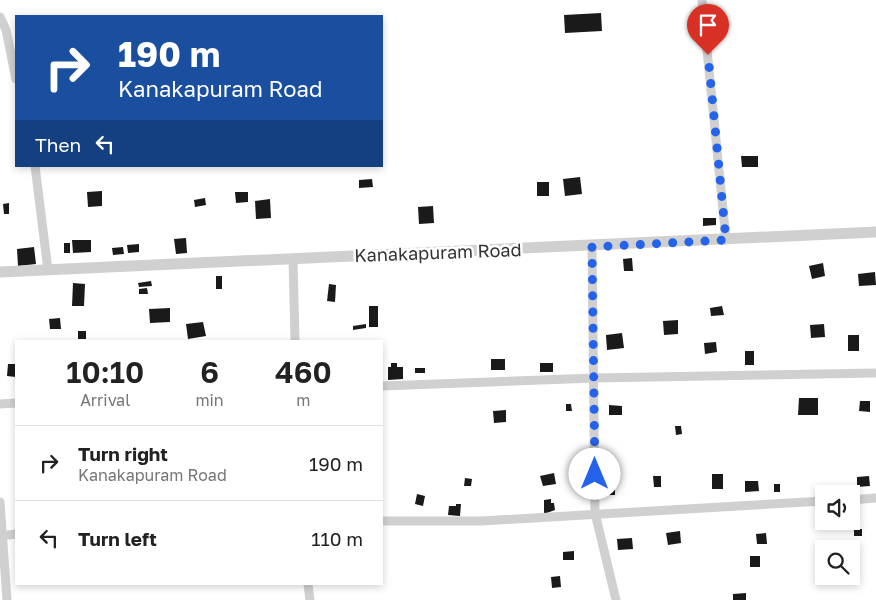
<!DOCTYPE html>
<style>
:root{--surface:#fff;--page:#f6f6f6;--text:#222;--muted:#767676;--line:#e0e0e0}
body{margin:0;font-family:"Golos Text",sans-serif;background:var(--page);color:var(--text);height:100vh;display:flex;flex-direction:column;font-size:19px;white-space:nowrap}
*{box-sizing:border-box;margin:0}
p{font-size:16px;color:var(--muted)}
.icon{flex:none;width:28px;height:28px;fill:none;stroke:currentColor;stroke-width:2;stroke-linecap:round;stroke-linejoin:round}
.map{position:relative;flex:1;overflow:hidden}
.drawer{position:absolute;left:15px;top:340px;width:368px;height:245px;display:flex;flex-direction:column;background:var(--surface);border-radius:0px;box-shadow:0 2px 8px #0003}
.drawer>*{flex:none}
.hud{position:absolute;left:15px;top:15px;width:368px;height:152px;border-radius:0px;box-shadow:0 2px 8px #0003;background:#1a4fa0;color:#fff;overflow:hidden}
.tools{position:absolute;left:815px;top:485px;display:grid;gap:10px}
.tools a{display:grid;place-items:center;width:45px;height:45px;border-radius:0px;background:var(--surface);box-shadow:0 2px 8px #0003;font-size:25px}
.pin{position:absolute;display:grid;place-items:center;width:42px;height:42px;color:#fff;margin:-51px -21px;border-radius:50% 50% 50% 0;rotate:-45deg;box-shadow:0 0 5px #0007}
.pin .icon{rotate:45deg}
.me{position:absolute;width:55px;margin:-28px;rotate:0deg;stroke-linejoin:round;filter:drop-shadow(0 0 4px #0008)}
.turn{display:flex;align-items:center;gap:18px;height:105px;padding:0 20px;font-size:22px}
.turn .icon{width:65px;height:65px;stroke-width:2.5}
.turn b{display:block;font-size:35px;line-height:42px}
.then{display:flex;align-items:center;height:48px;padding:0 20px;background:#0003;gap:10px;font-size:19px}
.eta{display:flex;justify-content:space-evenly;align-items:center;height:85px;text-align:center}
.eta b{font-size:30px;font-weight:600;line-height:35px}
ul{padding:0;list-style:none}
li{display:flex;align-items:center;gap:15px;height:75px;padding:0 20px;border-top:1px solid var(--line)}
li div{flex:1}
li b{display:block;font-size:19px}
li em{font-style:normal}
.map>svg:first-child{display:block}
</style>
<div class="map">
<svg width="876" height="600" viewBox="0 0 876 600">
<rect width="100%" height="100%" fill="#fff"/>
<g fill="#1a1a1a">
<path d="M601,13L602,31L565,33L564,15Z"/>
<path d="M741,156H758V167H742Z"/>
<path d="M580,177L582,194L565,196L563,179Z"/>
<path d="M372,179L373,187L359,188V180Z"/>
<rect x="537" y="182" width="12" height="14"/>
<path d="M102,191V206L88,207L87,192Z"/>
<path d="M235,192H248V202L236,203Z"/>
<path d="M205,198L206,205L195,207L194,200Z"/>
<path d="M270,199L271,218L256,219L255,201Z"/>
<path d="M9,203V214H4L3,204Z"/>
<path d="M433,206L434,223L419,224L418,207Z"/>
<path d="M703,218H716V225L703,226Z"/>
<path d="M186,238L187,253L176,254L174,239Z"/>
<path d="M72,240H91V252L73,253Z"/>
<rect x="64" y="243" width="6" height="10"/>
<path d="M139,244V252L128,253L127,245Z"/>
<path d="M34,247L36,264L18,266L17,249Z"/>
<path d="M123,247L124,254L113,255L112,248Z"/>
<path d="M632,258L633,271H624L623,259Z"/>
<path d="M823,263L825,276L812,279L809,266Z"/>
<path d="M875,272L876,285L859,286L858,274Z"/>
<rect x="216" y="276" width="6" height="13"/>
<path d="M151,281L152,286L139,287L138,283Z"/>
<path d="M73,283L85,284L84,306H72Z"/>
<path d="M329,284L336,285L335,302L327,301Z"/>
<path d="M147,288L148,294H139V289Z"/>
<rect x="369" y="306" width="9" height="21"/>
<path d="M722,306L724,315L711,316L710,308Z"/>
<path d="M170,308V322L150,323L149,309Z"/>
<path d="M60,318L61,329H50L49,319Z"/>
<path d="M678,320V334L664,335L663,321Z"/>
<path d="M203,322L206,336L188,339L186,324Z"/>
<path d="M366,324V328L353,330V326Z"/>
<path d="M824,324L825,337L811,338L810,325Z"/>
<rect x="78" y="331" width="8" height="8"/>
<path d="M622,333L624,348L607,350L606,335Z"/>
<rect x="848" y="335" width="11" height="16"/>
<path d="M716,342L717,352L705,354L704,343Z"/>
<rect x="745" y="351" width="9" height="14"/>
<rect x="491" y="359" width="14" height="11"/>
<path d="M391,363H397V367H403V379L388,380V367H391Z"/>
<rect x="540" y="363" width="13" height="9"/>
<path d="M8,364H16V377L7,376Z"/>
<rect x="415" y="368" width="10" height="5"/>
<path d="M799,398H818V415H798Z"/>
<path d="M860,401H870V412L859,411Z"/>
<path d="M566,404H571L572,411H566Z"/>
<path d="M609,405L622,406V415H609Z"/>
<path d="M506,410V422L494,423L493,411Z"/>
<path d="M675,426H681L682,434L676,435Z"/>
<path d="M554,473L556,484L543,486L540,476Z"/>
<rect x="712" y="474" width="11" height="15"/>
<path d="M653,476H661V487H654Z"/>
<path d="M869,476L870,486L857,487V477Z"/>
<path d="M465,478L472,479L471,486H464Z"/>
<path d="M745,481H758L759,491L745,492Z"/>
<rect x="774" y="484" width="6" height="8"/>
<rect x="607" y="486" width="8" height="9"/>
<path d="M417,494L425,496L423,506L415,504Z"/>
<path d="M551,499V503H554L555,510L544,514V500Z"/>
<path d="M456,504H461L460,516L448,515L449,506H456Z"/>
<rect x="854" y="529" width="8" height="7"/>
<path d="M680,531L681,543L668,545L666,533Z"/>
<path d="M766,533L767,544H757L756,534Z"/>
<path d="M632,538L633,549L618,550L617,539Z"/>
<path d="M574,551V560H563V552Z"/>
<rect x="750" y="556" width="10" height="11"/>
<path d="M560,576L561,587L552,588L551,577Z"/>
<path d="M746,593V600H733V594Z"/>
</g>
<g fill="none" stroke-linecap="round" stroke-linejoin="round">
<g stroke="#d0d0d0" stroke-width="9">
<path d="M702,0L726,240"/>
<path d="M0,17L6,30L16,79"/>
<path d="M35,166L48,270"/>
<path d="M592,247L595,513L616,600"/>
<path d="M293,258L295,341"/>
<path d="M381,386L595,378L876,373"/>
<path d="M0,404L16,403"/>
<path d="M851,500L876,498"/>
<path d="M0,502L7,600"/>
<path d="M381,521H481L824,501"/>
<path d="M0,536L16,534"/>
<path d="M308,584L310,600"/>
</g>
<path stroke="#d0d0d0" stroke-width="11" d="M0,272L876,232"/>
</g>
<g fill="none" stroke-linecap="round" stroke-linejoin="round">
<path stroke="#2563eb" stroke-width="9" stroke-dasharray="0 16.2" d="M595,474L592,247L726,240L708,55"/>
</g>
<g text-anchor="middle" stroke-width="5" stroke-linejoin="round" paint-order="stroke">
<g font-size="18" fill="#333" stroke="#fff">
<text transform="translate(438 253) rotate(-2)" y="6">Kanakapuram Road</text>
</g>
</g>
</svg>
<div class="tools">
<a><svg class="icon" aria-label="sound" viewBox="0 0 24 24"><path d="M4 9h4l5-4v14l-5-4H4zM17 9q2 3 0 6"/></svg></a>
<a><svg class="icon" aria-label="search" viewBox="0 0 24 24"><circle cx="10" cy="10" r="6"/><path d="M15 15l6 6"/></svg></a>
</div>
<div class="pin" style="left:708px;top:55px;background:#d93025"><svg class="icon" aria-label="arrive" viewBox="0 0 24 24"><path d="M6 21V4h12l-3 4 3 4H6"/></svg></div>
<svg class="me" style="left:595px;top:474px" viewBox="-20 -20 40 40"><circle r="19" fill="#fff"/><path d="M0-13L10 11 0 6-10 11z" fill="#2563eb"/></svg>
<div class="hud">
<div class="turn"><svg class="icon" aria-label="right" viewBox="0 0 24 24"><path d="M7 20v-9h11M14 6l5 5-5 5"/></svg><div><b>190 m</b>Kanakapuram Road</div></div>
<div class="then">Then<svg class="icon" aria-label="left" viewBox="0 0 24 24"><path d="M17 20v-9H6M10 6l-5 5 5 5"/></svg></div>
</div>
<section class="drawer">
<div class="eta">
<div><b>10:10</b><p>Arrival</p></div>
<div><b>6</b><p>min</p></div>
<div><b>460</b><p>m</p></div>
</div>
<ul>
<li><svg class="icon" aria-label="right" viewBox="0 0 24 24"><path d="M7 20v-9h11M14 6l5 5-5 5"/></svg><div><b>Turn right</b><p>Kanakapuram Road</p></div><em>190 m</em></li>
<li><svg class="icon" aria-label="left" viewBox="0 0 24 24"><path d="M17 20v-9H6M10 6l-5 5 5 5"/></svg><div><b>Turn left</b></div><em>110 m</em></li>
</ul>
</section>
</div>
